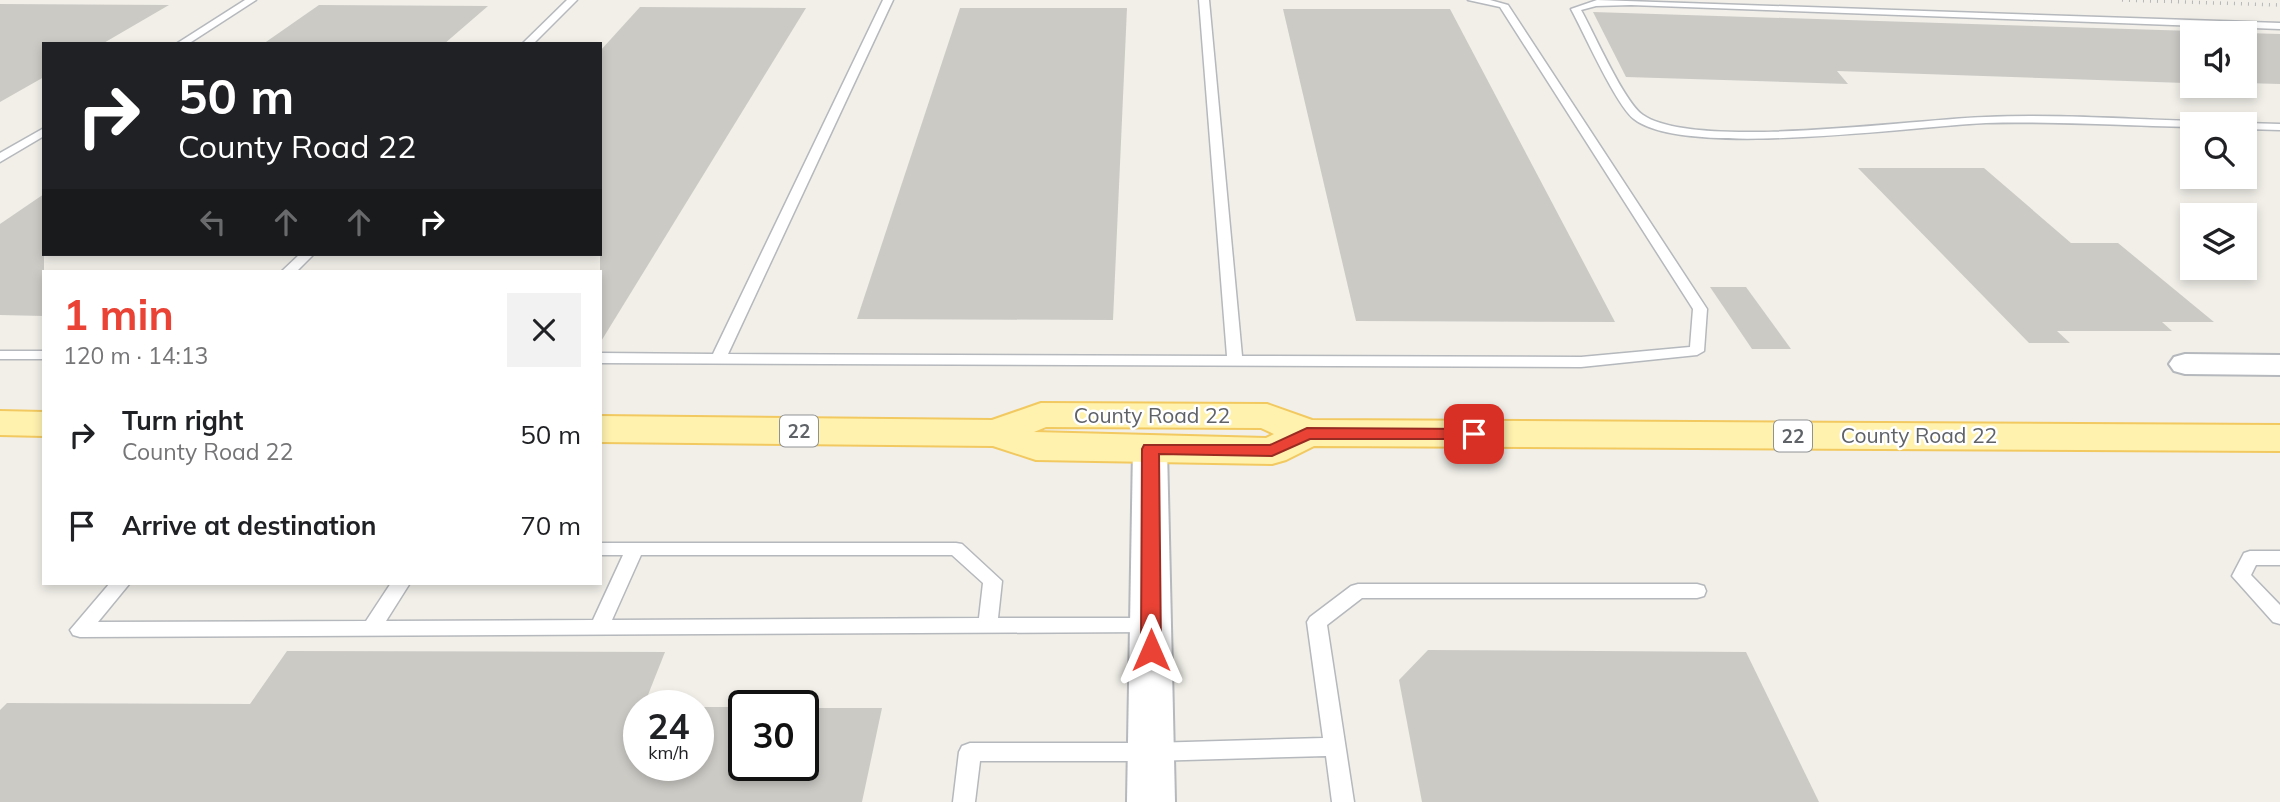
<!DOCTYPE html>
<meta charset="utf-8">
<style>
:root{--surface:#fff;--page:#f2f2f2;--text:#202124;--muted:#757577;--accent:#ea4335}
body{margin:0;font-family:Mulish,sans-serif;background:var(--page);color:var(--text);height:100vh;display:flex;flex-direction:column;font-size:26px;white-space:nowrap}
*{box-sizing:border-box;margin:0}
p{font-size:23px;color:var(--muted)}
.icon{flex:none;width:38px;height:38px;fill:none;stroke:currentColor;stroke-width:2;stroke-linecap:round;stroke-linejoin:round}
.map{position:relative;flex:1;overflow:hidden}
.sheet{position:absolute;left:42px;top:270px;width:560px;height:315px;display:flex;flex-direction:column;background:var(--surface);border-radius:0px;box-shadow:0 4px 10px #0003}
.sheet>*{flex:none}
.hud{position:absolute;left:42px;top:42px;width:560px;height:214px;border-radius:0px;box-shadow:0 4px 10px #0003;background:#202124;color:#fff;overflow:hidden}
.buttons{position:absolute;left:2180px;top:21px;display:grid;gap:14px}
.buttons a{display:grid;place-items:center;width:77px;height:77px;border-radius:0px;background:var(--surface);box-shadow:0 4px 10px #0003;font-size:35px}
.speed{position:absolute;left:623px;top:690px;display:flex;gap:14px;font-size:35px;font-weight:700;text-align:center}
.speed>*{display:grid;place-content:center;width:91px;height:91px;border-radius:50%;background:var(--surface);box-shadow:0 4px 10px #0003;line-height:1}
.speed small{font-size:18px;font-weight:400}
.speed .limit{border:4px solid #111;border-radius:10px;background:#fff;color:#111}
.pin{position:absolute;display:grid;place-items:center;width:60px;height:60px;color:#fff;margin:-30px;border-radius:14px;box-shadow:0 4px 10px #0006}
.me{position:absolute;width:77px;margin:-38px;rotate:0deg;stroke-linejoin:round;filter:drop-shadow(0 0 5px #0008)}
.turn{display:flex;align-items:center;gap:24px;height:147px;padding:0 21px;font-size:32px}
.turn .icon{width:91px;height:91px;stroke-width:2.5}
.turn b{display:block;font-size:49px;line-height:60px}
.lanes{display:flex;align-items:center;height:66px;padding:0 21px;background:#0003;justify-content:center;gap:35px;direction:ltr}
.lanes .off{opacity:.35}
.round{display:grid;place-items:center;flex:none;width:74px;height:74px;border-radius:0px;background:var(--page)}
.summary{display:flex;align-items:center;justify-content:space-between;height:119px;padding:0 21px}
h1{font-size:42px;font-weight:700;line-height:52px;color:var(--accent)}
ul{padding:0;list-style:none}
li{display:flex;align-items:center;gap:21px;height:91px;padding:0 21px}
li div{flex:1}
li b{display:block;font-size:26px}
li em{font-style:normal}
.map>svg:first-child{display:block}
</style>
<div class="map">
<svg width="2280" height="802" viewBox="0 0 2280 802">
<rect width="100%" height="100%" fill="#f1efe8"/>
<g fill="#cccac5">
<path d="M0,4L169,5L102,44H44V77L0,102Z"/>
<path d="M319,5L488,6L444,44H263Z"/>
<path d="M640,7L806,8L600,343V51Z"/>
<path d="M960,8H1127L1113,320L857,319Z"/>
<path d="M1283,9H1450L1615,322L1356,321Z"/>
<path d="M1593,12L2193,31V81L2180,80L2185,83L1837,71L1848,84L1626,77Z"/>
<path d="M2245,33L2280,34V84L2245,83Z"/>
<path d="M1858,168H1984L2071,243H2118L2214,322H2162L2172,331H2057L2070,343H2029Z"/>
<path d="M44,194V316L0,315V224Z"/>
<path d="M1710,287H1746L1791,349H1752Z"/>
<path d="M1428,650L1746,652L1819,802H1422L1399,680Z"/>
<path d="M287,651L665,652L644,705H639V765H698V707H744V765H803V708H882L862,802H0V710L7,703L250,704Z"/>
</g>
<g fill="none" stroke-linecap="round" stroke-linejoin="round">
<g stroke="#b5b8bc" stroke-width="3">
<g id="service">
<path d="M245,0H256L188,44H176Z"/>
<path d="M567,0H577L533,44H522Z"/>
<path d="M883,0H893L728,354L1227,356L1199,0H1209L1242,356L1581,357L1690,347L1693,309L1500,7L1468,0H1490L1508,5L1707,309L1704,351L1697,355L1581,367L600,363V353L713,354Z"/>
<path d="M1597,0L2280,23V29L1631,5L1596,6L1581,10C1594,33 1624,102 1643,115C1695,151 1915,119 1986,117C2054,114 2124,119 2193,121L2199,124H2193V127C2124,126 2055,121 1986,123C1916,126 1684,159 1634,119C1616,105 1584,33 1571,9Z"/>
<path d="M2245,123L2280,124V130L2245,129V124H2241Z"/>
<path d="M44,128V136L0,162V153Z"/>
<path d="M300,254H314L297,271H282Z"/>
<rect x="0" y="351" width="44" height="8"/>
<path d="M600,543H956L962,544L1002,581L998,618H1151L1158,620L1161,625L1158,630L1151,632L80,637L73,635L70,630L110,583H130L98,622L366,621L391,583H410L386,621L593,620L623,555H600ZM641,555H952L983,583L979,618L612,620Z"/>
<path d="M2250,551H2280V565H2256L2251,575L2280,605V624L2273,622L2232,576L2244,553Z"/>
<path d="M1358,584H1697L1704,586L1706,591L1704,596L1697,598H1362L1327,625L1354,802H1332L1326,756L1151,761H980L975,802H953L959,752L962,746L970,743H1151L1323,738L1307,622L1310,617L1351,586Z"/>
</g>
</g>
<g stroke="#b5b8bc" stroke-width="4">
<g id="minor">
<path d="M2185,354L2280,355V375L2185,374L2174,371L2169,364L2174,357Z"/>
<path d="M1150,438L1162,441L1167,449L1175,802H1127L1133,449L1138,441Z"/>
</g>
</g>
<g stroke="#f2c960" stroke-width="4">
<g id="primary">
<path d="M1041,403L1267,404L1312,420L2280,425V451L1314,446L1286,460L1272,464L1036,460L993,446L600,442V416L992,420ZM1046,427L1261,428L1274,434L1266,438L1034,432Z"/>
<path d="M0,411L44,412V436L0,435Z"/>
</g>
</g>
<use href="#service" fill="#fff" fill-rule="evenodd"/>
<use href="#minor" fill="#fff" fill-rule="evenodd"/>
<use href="#primary" fill="#fff2af" fill-rule="evenodd"/>
<path stroke="#b6b7b8" stroke-width="3.5" stroke-dasharray="1 6" stroke-linecap="butt" d="M2122,0L2280,5"/>
</g>
<path fill="#ea4335" stroke="#982c22" stroke-width="2" d="M1307,428L1474,429L1482,434L1474,439H1310L1272,456L1159,454L1161,650L1158,656L1151,658L1144,656L1141,650L1142,449L1144,445H1270Z"/>
<g text-anchor="middle" stroke-width="5" stroke-linejoin="round" paint-order="stroke">
<g fill="#fff" stroke="#8f9295" stroke-width="2">
<rect x="780" y="415.5" width="38" height="31" rx="5"/>
<rect x="1774" y="420.5" width="38" height="31" rx="5"/>
</g>
<g font-size="19" font-weight="bold" fill="#5f6368">
<text x="799" y="438">22</text>
<text x="1793" y="443">22</text>
</g>
<g font-size="21" fill="#5f6368" stroke="#fff">
<text x="1152" y="423">County Road 22</text>
<text x="1919" y="443">County Road 22</text>
</g>
</g>
</svg>
<div class="buttons">
<a><svg class="icon" aria-label="sound" viewBox="0 0 24 24"><path d="M4 9h4l5-4v14l-5-4H4zM17 9q2 3 0 6"/></svg></a>
<a><svg class="icon" aria-label="search" viewBox="0 0 24 24"><circle cx="10" cy="10" r="6"/><path d="M15 15l6 6"/></svg></a>
<a><svg class="icon" aria-label="layers" viewBox="0 0 24 24"><path d="M12 4l9 5-9 5-9-5zM3 14l9 5 9-5"/></svg></a>
</div>
<div class="speed"><div>24<small>km/h</small></div><div class="limit">30</div></div>
<div class="pin" style="left:1474px;top:434px;background:#d93025"><svg class="icon" aria-label="arrive" viewBox="0 0 24 24"><path d="M6 21V4h12l-3 4 3 4H6"/></svg></div>
<svg class="me" style="left:1151px;top:650px" viewBox="-20 -20 40 40"><path d="M0-17L14 15 0 8-14 15z" fill="#ea4335" stroke="#fff" stroke-width="4"/></svg>
<div class="hud">
<div class="turn"><svg class="icon" aria-label="right" viewBox="0 0 24 24"><path d="M7 20v-9h11M14 6l5 5-5 5"/></svg><div><b>50 m</b>County Road 22</div></div>
<div class="lanes"><svg class="icon off" aria-label="left" viewBox="0 0 24 24"><path d="M17 20v-9H6M10 6l-5 5 5 5"/></svg><svg class="icon off" aria-label="ahead" viewBox="0 0 24 24"><path d="M12 20V5M6 11l6-6 6 6"/></svg><svg class="icon off" aria-label="ahead" viewBox="0 0 24 24"><path d="M12 20V5M6 11l6-6 6 6"/></svg><svg class="icon" aria-label="right" viewBox="0 0 24 24"><path d="M7 20v-9h11M14 6l5 5-5 5"/></svg></div>
</div>
<section class="sheet">
<div class="summary"><div><h1>1 min</h1><p>120 m · 14:13</p></div><a class="round"><svg class="icon" aria-label="close" viewBox="0 0 24 24"><path d="M6 6l12 12M18 6L6 18"/></svg></a></div>
<ul>
<li><svg class="icon" aria-label="right" viewBox="0 0 24 24"><path d="M7 20v-9h11M14 6l5 5-5 5"/></svg><div><b>Turn right</b><p>County Road 22</p></div><em>50 m</em></li>
<li><svg class="icon" aria-label="arrive" viewBox="0 0 24 24"><path d="M6 21V4h12l-3 4 3 4H6"/></svg><div><b>Arrive at destination</b></div><em>70 m</em></li>
</ul>
</section>
</div>
